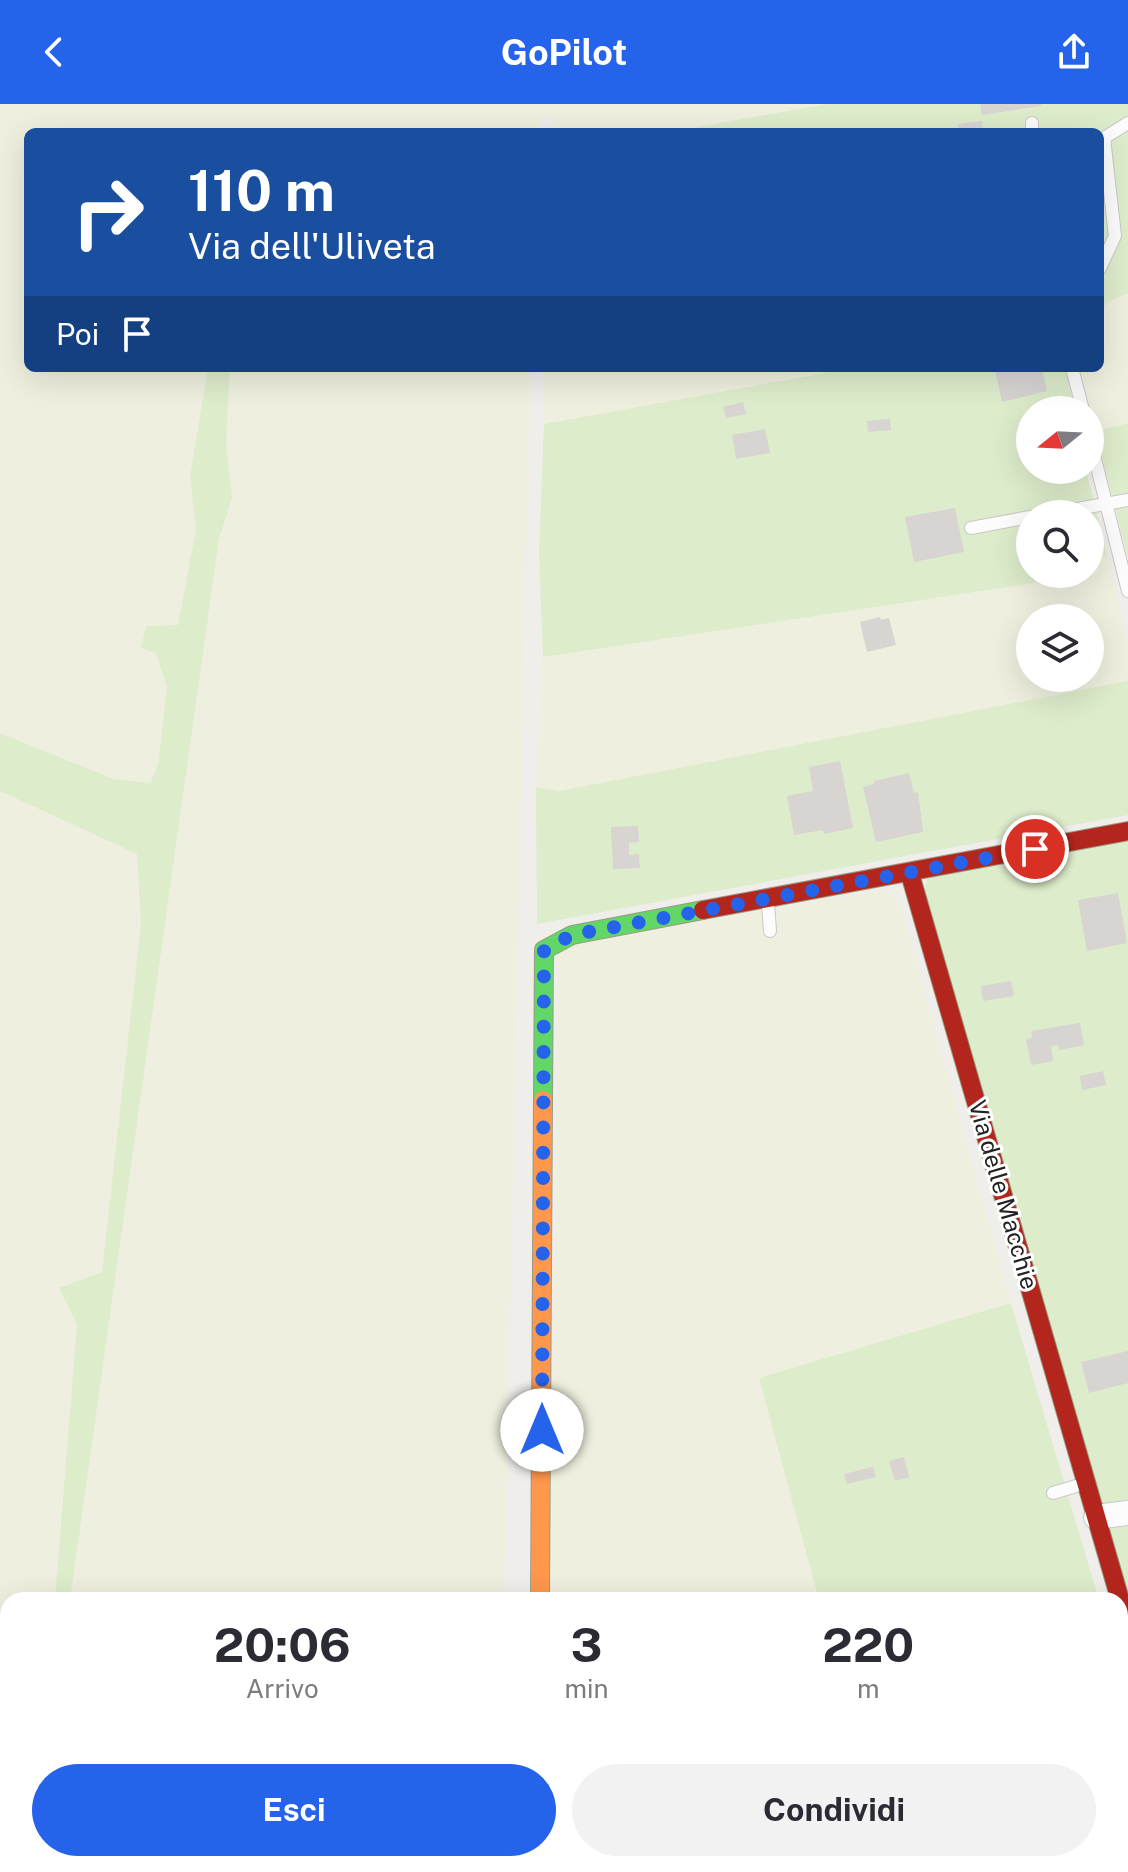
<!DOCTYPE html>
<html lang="it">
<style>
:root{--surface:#fff;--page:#f2f2f3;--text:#2b2b33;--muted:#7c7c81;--accent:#2563eb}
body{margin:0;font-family:"Public Sans",sans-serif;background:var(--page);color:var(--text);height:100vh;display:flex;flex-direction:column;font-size:30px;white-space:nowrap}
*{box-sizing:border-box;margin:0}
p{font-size:26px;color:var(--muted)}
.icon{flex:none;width:44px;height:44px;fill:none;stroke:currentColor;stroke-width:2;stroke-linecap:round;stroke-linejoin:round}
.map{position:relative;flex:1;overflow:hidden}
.details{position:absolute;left:0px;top:1488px;width:1128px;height:280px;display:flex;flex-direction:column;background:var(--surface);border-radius:24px 24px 0 0;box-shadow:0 8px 32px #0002}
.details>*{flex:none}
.top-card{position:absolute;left:24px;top:24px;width:1080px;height:244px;border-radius:12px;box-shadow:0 8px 32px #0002;background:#1a4fa0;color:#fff;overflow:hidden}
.needle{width:52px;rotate:252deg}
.fabs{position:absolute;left:1016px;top:292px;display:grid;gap:16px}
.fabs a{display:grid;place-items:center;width:88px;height:88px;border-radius:50%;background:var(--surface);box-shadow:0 8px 32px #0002;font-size:40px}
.pin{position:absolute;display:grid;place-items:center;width:68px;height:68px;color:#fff;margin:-34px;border:4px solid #fff;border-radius:50%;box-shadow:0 2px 8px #0007}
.me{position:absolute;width:88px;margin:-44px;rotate:0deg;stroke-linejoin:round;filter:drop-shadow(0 0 6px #0008)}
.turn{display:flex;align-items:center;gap:28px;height:168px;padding:0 32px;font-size:36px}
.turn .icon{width:104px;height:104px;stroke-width:2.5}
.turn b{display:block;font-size:56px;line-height:68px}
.then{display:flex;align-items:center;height:76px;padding:0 32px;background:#0003;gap:16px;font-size:30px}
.eta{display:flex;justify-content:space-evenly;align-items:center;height:136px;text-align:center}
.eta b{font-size:48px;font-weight:700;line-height:56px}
.primary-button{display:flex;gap:16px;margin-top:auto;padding:16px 32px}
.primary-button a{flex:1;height:92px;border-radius:48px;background:var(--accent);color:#fff;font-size:32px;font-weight:700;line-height:92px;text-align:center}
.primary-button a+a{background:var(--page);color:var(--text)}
header{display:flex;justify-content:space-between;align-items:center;height:104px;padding:0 32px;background:var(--accent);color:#fff;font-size:36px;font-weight:700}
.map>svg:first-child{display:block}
</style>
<header><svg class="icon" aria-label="back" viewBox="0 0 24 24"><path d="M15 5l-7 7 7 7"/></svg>GoPilot<svg class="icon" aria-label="share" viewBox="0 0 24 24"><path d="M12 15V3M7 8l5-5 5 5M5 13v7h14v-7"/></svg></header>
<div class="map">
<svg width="1128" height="1768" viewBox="0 0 1128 1768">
<rect width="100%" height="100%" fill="#f0eeeb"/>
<g fill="#efefdf" fill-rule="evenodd">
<path d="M0,0H828L669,28H555L549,7L535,28H28V264H208L190,372L196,426L178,521L146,522L142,545L156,549L167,583L158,661L149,680L114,675L0,629Z"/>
<path d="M1128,189V320L1095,327L1078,264H1100V212L1106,199Z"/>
<path d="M230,264H530L504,1496H70L219,435L232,394L226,338Z"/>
<path d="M544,264H852L544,320Z"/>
<path d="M1107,451L1128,541V577L559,687L536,683L542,553L1034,479L1035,470H1090V455ZM1030,514H1090V574H1030Z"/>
<path d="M0,687L137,750L141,820L102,1168L60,1184L77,1220L55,1496H8V1654L0,1713Z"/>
<path d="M886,785L900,799L1011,1199L760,1274L819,1496H549L559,841Z"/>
<path d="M37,1760H499V1768H36Z"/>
</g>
<g fill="#ddeccb">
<path d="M828,0H1128V189L1106,199L1100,212V28H669Z"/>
<path d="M208,264H230L226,338L232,394L219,435L70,1496H55L77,1220L59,1184L102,1168L141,820L137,750L0,687V629L114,675L150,679L158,661L167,583L156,549L141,544L146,522L178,521L196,426L190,372Z"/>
<path d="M852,264H1065L1075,306H1030V366H1086L1107,451L1090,455V410H1030V470H1035V479L543,553L539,450L544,320Z"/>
<path d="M1128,320V454L1095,327Z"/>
<path d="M1128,577V711L537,820L536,683L559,687Z"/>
<path d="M1128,727V1489L924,787L929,767Z"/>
<path d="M1011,1199L1099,1496H819L759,1274Z"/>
<path d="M1120,1567L1128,1594V1768H499V1760H1120Z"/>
<path d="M8,1654V1760H37L36,1768H0V1713Z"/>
</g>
<g fill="#d7d4d2">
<path d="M980,0H1041V2L982,11Z"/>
<path d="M982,17L983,28H959L958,20Z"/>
<path d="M1042,264L1047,287L1002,298L995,265Z"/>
<path d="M743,298L746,310L726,314L723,303Z"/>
<path d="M890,315L891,326L868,328L867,317Z"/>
<path d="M765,325L770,349L736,355L732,331Z"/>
<path d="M955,404L964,448L914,458L905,413Z"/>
<path d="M880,513L881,516L889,514L896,541L867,548L860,518Z"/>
<path d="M840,657L853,724L824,730L823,726L794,731L787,692L813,687L809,663Z"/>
<path d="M909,669L914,689L918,688L923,728L876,738L863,683L874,680V677Z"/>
<path d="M638,722L639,738L629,739V751L639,750L640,764L613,765L611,723Z"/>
<path d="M1118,789L1127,839L1087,847L1078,796Z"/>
<path d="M1011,877L1014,892L983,897L981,882Z"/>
<path d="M1080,919L1084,941L1059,946L1058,941L1051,942L1053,957L1031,961L1026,935L1032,934L1031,927Z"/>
<path d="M1103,967L1106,981L1082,986L1080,972Z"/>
<path d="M1128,1247V1279L1089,1289L1081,1258Z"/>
<path d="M904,1353L909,1373L895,1377L889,1357Z"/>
<path d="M873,1363L876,1373L847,1380L844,1370Z"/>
</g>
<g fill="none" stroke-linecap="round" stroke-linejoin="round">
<g stroke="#c9c8c7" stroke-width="14">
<g id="lane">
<path d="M1032,28V19"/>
<path d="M1100,164L1115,132L1104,34L1128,19"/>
<path d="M1072,264L1083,306"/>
<path d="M1090,335L1128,487"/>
<path d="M1049,410L1128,396"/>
<path d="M971,424L1030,413"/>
<path d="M768,799L770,827"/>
<path d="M1053,1389L1083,1380"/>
</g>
</g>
<g stroke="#c9c8c7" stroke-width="26">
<g id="street">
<path d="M1096,1413L1128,1409"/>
<path d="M537,1768V1760"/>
</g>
</g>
<g stroke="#999a82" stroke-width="20">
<path id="fast" d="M543,996L544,846L572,831L703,806"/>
</g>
<g stroke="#999a82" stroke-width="20">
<path id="slow" d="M540,1496L543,996"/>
</g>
<g stroke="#999a82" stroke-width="20">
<g id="jam">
<path d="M910,770L1128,1523"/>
<path d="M703,806L1128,727"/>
</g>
</g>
<use href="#lane" stroke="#fdfcfc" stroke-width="12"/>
<use href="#street" stroke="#fdfcfc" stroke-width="24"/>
<use href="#fast" stroke="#63d668" stroke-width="18"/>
<use href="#slow" stroke="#ff974d" stroke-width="18"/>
<use href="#jam" stroke="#b3261e" stroke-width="18"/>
</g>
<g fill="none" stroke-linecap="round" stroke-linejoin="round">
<path stroke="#2563eb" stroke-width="14" stroke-dasharray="0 25.2" d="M542,1326L544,846L572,831L1035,745"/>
</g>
<g text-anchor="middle" stroke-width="6" stroke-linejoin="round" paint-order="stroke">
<g font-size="24" fill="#222" stroke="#fff">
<text transform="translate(1003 1091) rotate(74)" y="8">Via delle Macchie</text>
</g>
</g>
</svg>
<div class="fabs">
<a><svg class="needle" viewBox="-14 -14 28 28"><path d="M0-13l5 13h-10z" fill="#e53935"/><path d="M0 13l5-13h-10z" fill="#7c7c81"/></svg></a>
<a><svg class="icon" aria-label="search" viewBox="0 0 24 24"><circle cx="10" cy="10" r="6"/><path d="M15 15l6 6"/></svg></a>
<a><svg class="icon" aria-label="layers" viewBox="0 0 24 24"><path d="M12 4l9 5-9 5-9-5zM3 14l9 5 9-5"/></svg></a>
</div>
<div class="pin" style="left:1035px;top:745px;background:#d93025"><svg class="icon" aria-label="arrive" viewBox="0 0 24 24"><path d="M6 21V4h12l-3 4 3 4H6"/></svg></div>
<svg class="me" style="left:542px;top:1326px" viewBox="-20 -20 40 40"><circle r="19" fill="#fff"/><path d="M0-13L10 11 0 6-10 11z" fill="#2563eb"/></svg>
<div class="top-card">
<div class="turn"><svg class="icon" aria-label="right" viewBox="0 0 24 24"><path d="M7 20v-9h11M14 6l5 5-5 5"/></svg><div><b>110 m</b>Via dell'Uliveta</div></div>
<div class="then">Poi<svg class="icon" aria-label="arrive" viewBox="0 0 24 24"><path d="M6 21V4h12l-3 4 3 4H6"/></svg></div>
</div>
<section class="details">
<div class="eta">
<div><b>20:06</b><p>Arrivo</p></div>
<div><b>3</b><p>min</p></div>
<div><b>220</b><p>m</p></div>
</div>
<div class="primary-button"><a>Esci</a><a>Condividi</a></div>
</section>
</div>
